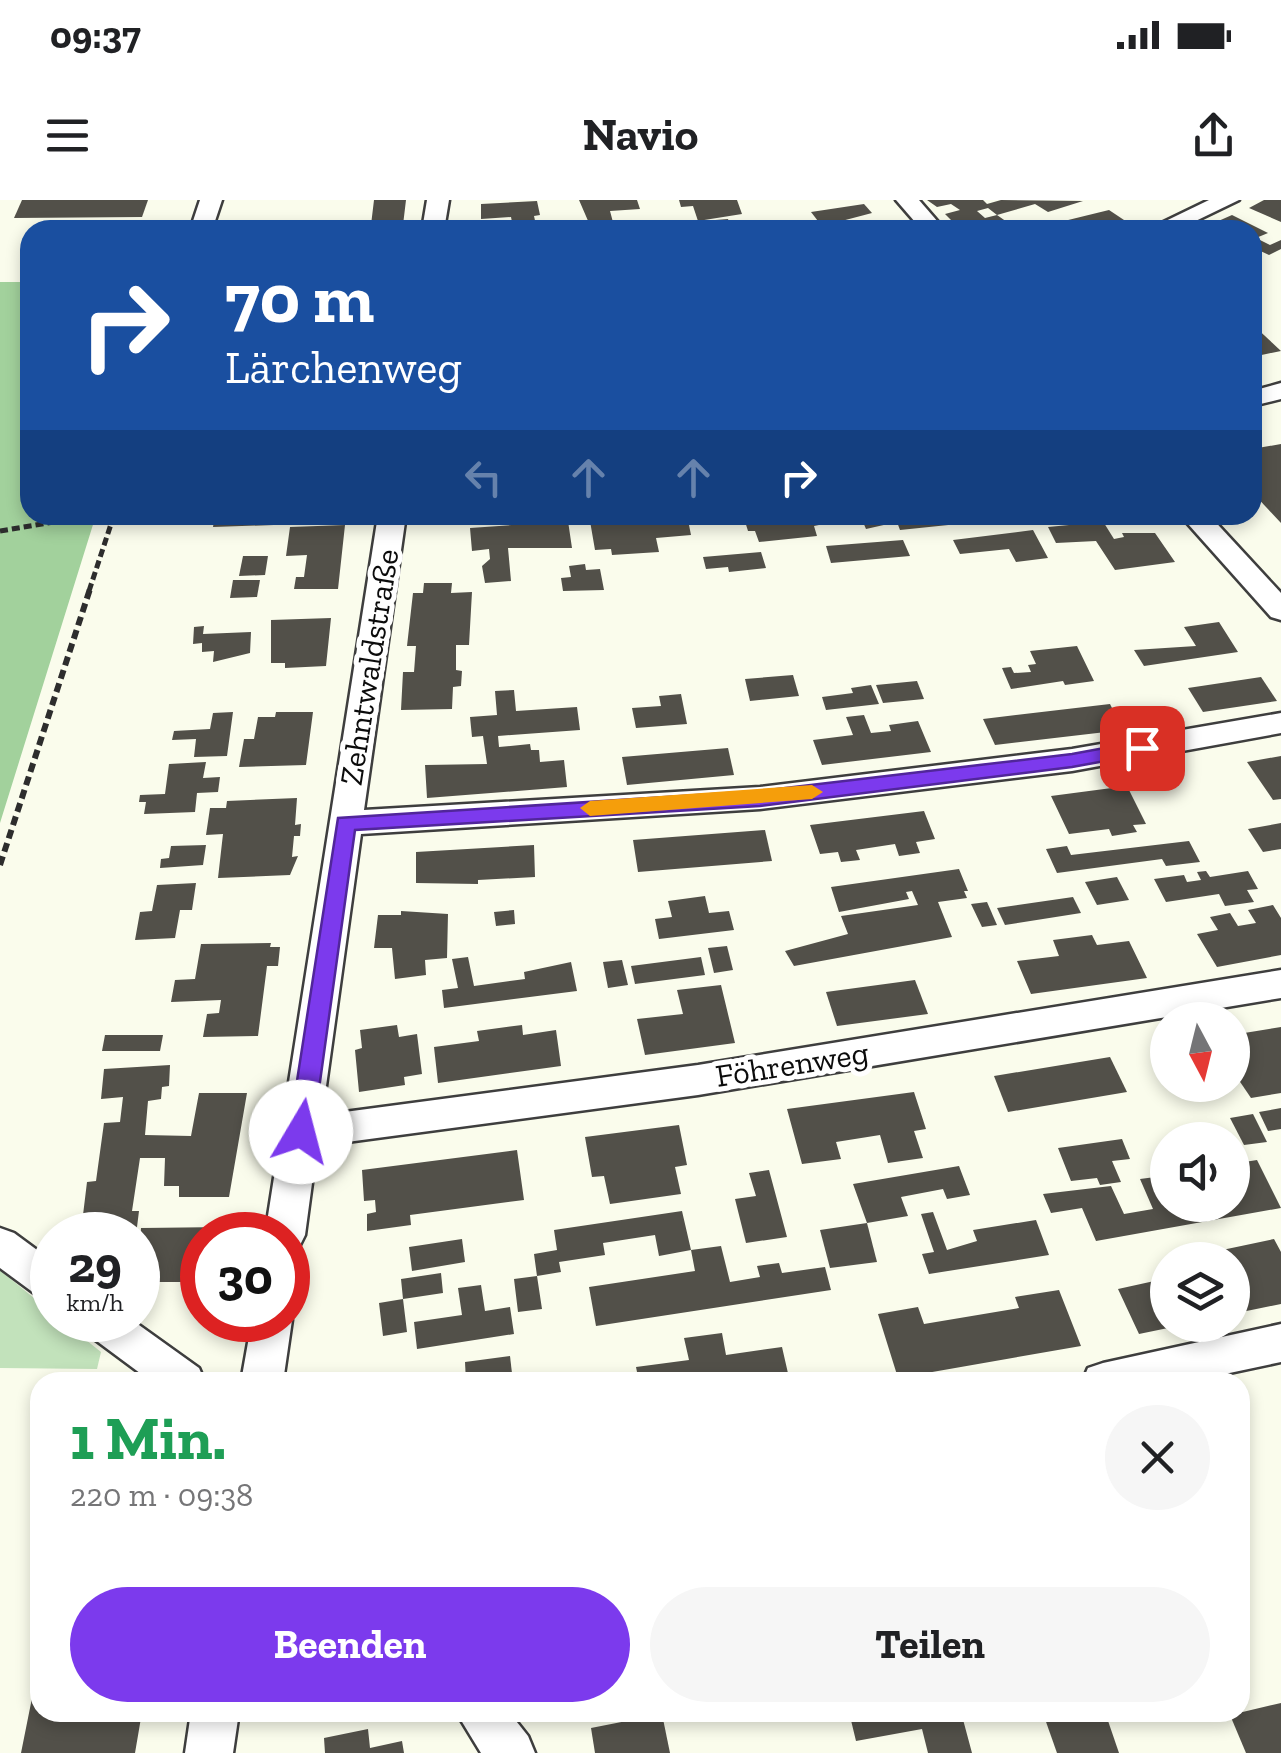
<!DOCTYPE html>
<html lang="de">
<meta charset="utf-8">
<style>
:root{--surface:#fff;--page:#f6f6f6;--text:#202124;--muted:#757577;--accent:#7c3aed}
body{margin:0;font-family:"Zilla Slab",serif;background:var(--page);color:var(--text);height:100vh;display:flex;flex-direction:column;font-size:38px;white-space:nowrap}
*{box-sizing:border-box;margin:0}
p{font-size:32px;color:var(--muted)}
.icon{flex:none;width:55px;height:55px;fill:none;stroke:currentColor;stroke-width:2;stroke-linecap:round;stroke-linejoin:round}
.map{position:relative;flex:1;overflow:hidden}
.panel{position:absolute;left:30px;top:1172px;width:1220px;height:350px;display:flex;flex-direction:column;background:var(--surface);border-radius:30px;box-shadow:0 5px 15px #0003}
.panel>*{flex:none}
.hud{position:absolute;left:20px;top:20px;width:1242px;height:305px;border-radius:30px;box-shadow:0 5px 15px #0003;background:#1a4fa0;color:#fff;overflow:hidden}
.needle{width:65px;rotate:173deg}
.buttons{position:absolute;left:1150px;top:802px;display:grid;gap:20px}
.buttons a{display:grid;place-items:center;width:100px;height:100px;border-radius:50%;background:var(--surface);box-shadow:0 5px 15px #0003;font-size:50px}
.speed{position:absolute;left:30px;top:1012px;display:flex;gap:20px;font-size:50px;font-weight:700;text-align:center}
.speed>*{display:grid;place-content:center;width:130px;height:130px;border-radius:50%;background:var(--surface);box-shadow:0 5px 15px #0003;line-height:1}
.speed small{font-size:25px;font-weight:400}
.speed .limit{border:15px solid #d22;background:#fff;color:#111}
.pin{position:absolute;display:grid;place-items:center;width:85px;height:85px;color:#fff;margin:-42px;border-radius:20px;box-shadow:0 5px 15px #0006}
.me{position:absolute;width:110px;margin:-55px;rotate:8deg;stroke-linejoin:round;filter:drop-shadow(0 0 8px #0008)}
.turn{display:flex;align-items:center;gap:35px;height:210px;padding:0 40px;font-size:45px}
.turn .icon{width:130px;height:130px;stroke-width:2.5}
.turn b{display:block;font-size:70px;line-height:85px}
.lanes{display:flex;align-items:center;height:95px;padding:0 40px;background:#0003;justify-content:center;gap:50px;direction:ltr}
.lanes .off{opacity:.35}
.round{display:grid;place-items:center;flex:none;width:105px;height:105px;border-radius:52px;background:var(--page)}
.head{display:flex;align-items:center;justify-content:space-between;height:170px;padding:0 40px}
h1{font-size:60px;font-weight:800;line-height:75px;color:#1e9e55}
.cta{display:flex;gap:20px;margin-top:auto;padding:20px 40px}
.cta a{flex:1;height:115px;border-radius:60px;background:var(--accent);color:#fff;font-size:40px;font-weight:800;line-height:115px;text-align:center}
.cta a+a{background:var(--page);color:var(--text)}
.status{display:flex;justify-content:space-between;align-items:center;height:70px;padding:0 50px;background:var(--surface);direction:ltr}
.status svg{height:28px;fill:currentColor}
header{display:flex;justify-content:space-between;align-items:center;height:130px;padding:0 40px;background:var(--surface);font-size:45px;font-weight:800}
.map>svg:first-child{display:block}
</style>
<div class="status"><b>09:37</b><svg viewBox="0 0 49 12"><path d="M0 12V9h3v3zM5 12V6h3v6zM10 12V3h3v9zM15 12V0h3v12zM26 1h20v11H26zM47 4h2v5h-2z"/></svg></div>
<header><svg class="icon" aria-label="menu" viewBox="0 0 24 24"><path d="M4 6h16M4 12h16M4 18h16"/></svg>Navio<svg class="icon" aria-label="share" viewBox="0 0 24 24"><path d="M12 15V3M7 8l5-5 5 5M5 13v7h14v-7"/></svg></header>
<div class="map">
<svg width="1281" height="1553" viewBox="0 0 1281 1553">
<rect width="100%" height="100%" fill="#fafcec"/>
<path fill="#c2e2bb" d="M0,1070L52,1113V1120H61L101,1152L97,1169L0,1168Z"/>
<path fill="#a2d19c" d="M0,82H30V315H96L0,623Z"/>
<g fill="#525049">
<path d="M22,0H148L142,17L14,18Z"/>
<path d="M374,0H406L403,25H384L383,30H354V26L371,25Z"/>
<path d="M579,0H637L640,9L610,11L614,26L640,24L641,30H592Z"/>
<path d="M679,0H737L742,14L698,21L693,6L681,7Z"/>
<path d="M927,0H983L987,4L1001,0L1083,1L1048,12L1035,4L997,15L988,8L977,11L985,18L997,15L1007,22L961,30L945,14L960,10L951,4L937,7Z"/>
<path d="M1264,0H1281V22L1249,8Z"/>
<path d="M537,1L540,15L534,16L536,25L513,27L511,17L481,19V4Z"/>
<path d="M864,4L872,13L834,23L821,25L811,12Z"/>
<path d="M1109,10L1127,22L1103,30H1073L1060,22Z"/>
<path d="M1232,15L1268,33L1256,38L1270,45L1281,40V49L1269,55L1252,47V30H1198Z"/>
<path d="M728,19L731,29L693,30L690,22Z"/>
<path d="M1252,124L1281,151L1252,157Z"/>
<path d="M1281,244V323L1252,292V249Z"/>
<path d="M276,315L274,325L213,327L215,316Z"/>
<path d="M687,315L691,335L656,338L659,352L612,355L611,349L595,350L590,321Z"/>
<path d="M743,315H816L819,325L814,326L817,336L759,342L755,331H748Z"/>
<path d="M860,315H954L958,324L900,330L897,322L866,329Z"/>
<path d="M1063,315H1099L1114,339L1124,337L1122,333H1155L1175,362L1115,370L1096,341L1056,343L1048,327L1069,325Z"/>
<path d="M568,321L572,348H508L511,381L485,383L482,366L490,359L489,349L472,351L470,328Z"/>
<path d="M345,325L338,389H294L296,377H304L307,355L286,356L290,327Z"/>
<path d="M1033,330L1048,358L1016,362L1009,349L960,354L953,340Z"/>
<path d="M903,340L910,356L831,363L826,346Z"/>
<path d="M761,352L766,368L729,372L728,367L706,369L703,357Z"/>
<path d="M243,356H268L265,375L239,376Z"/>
<path d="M585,364L586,370L600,369L604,390L563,391L561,378L571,377L569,366Z"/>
<path d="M233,380H260L257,397L230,398Z"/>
<path d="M424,383H452L451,393L472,392L469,445H456V470L462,471L461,486L453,487L452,509L401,510L403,472H414L416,446H407L413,393H423Z"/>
<path d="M331,418L326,466L285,468V463H271V420Z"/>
<path d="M1219,422L1238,452L1144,466L1134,450L1196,446L1184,427Z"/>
<path d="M204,426L203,434L251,432L250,453L213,462L214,451L202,452V443L193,444L194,427Z"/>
<path d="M1077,446L1094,481L1065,485L1063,481L1011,489L1002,468L1011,467L1014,473L1031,472L1028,465L1036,464L1030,451Z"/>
<path d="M793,475L799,496L750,501L745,479Z"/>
<path d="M1261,477L1277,501L1203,512L1188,488Z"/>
<path d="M917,481L924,499L883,503L876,485Z"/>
<path d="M871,485L879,504L826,510L822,497L853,493L851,488Z"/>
<path d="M514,490L516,511L577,507L580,530L498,536L499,547L530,544L531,550H539L540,562L564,560L567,587L427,598L425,565L487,564L483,536L472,537L470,517L497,515L495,491Z"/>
<path d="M681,494L687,524L636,528L632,508L661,506L659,496Z"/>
<path d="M1110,504L1123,530L995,545L983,519Z"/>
<path d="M233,512L227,556L194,557L196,539L172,540L174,531L210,529L213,513Z"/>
<path d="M276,512H313L306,565L239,567L244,539H254L258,517H275Z"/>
<path d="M864,515L871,533L891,531L889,525L918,521L931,552L822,565L813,540L853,535L846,517Z"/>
<path d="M728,548L734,575L627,585L622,557Z"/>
<path d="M1281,556V599L1273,600L1247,562Z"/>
<path d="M206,562L203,578L220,577L218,592L197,593L195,612L144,614L146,602H139L140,595L165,594L169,564Z"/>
<path d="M1127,586L1146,624L1133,625L1137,632L1112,636L1109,629L1069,634L1051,596Z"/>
<path d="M297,598L295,625L301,624L300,636H294L292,657L298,656L290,675L218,678L223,634L206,635L210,608H226L227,601Z"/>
<path d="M924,611L935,639L916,642L920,653L899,656L895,644L856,650L860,660L841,662L838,652L820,654L810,625Z"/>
<path d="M1281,623V649L1263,652L1248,629Z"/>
<path d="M765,630L772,661L638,672L633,640Z"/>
<path d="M1189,641L1200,662L1166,666L1162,659L1057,673L1046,649L1067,646L1071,655Z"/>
<path d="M206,645L203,665L160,668L161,659L169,658L171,646Z"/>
<path d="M534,645L535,677L478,680V684L416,683V652Z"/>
<path d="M959,669L968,691H964L967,698L938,702L952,737L794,766L785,751L848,734L841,716L918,705L912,691L906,692L909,699L839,712L831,687Z"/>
<path d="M1206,671L1210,677L1248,671L1258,689L1247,690L1254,702L1225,706L1219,694L1166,702L1154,679L1184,675L1187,682L1201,680L1197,672Z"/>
<path d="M1117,677L1129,700L1097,705L1085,682Z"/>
<path d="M196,683L192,710H180L175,738L135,740L140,712L152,711L157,685Z"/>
<path d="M705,696L709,713L729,711L734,730L659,739L655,719L672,717L668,701Z"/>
<path d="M1073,697L1081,713L1005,725L997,708Z"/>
<path d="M987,702L997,725L982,727L971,704Z"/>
<path d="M1273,705L1281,718V755L1217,767L1197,734L1218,730L1210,717L1230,713L1238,726L1256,723L1248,710Z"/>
<path d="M514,710L515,724L496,726L494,712Z"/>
<path d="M401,711L448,714L447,758L425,760L426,775L395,779L392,748H374L378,715H401Z"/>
<path d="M1092,735L1097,745L1129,741L1147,778L1031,794L1017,761L1059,756L1053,740Z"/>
<path d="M271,743L270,747H280L278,766H267L258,836L203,837L207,814L219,813L221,800L171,802L175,780L195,779L201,744Z"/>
<path d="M727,746L733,770L714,773L708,748Z"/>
<path d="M468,757L474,786L525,779L524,772L571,762L577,791L444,808L442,790L458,788L452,759Z"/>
<path d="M701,757L705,775L635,784L631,766Z"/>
<path d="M622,760L628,785L608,788L603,762Z"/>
<path d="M915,780L928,814L837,826L826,792Z"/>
<path d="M721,785L735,843L645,855L637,819L683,814L677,790Z"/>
<path d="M397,825L399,837L417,834L422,874L404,877L405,885L359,892L355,850L362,848L360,830Z"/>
<path d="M522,825L523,835L556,830L561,866L438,883L434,847L479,841L477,831Z"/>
<path d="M1281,827V893L1251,898L1232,870V835Z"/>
<path d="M105,835H163L160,851H102Z"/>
<path d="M1110,857L1127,892L1008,912L994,876Z"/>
<path d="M170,865L169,886L162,887L161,899L148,901L145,935L191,936L199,893H247L229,997H179V986H164L165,958H140L132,1011H139L136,1035H95L98,1013L83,1015L87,982L96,981L104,923L120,922L123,897L101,899L104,869Z"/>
<path d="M914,892L926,929L914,931L923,958L888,963L880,935L836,942L841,959L802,964L787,909Z"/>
<path d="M1281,908V929L1268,931L1259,912Z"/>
<path d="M1253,914L1267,942L1244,945L1230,918Z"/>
<path d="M679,925L687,965L675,967L681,994L610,1004L604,976L592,977L585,937Z"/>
<path d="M1122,939L1130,959L1112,961L1121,982L1100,985L1097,978L1071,981L1058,948Z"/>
<path d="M517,950L524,1000L410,1015L411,1025L367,1031V1014L376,1012L375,1000L364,1001L362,970Z"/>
<path d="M1257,960L1281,1008L1096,1041L1082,1008L1051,1013L1043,994L1111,986L1124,1014L1153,1009L1140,979L1163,976L1168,1005H1232V964Z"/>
<path d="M959,966L970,995L947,999L943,989L901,997L908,1016L867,1023L853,984Z"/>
<path d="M769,970L787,1037L746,1043L735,999L756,996L749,973Z"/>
<path d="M682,1011L691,1050L721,1046L730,1082L760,1077L757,1066L779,1063L782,1073L825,1067L831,1090L596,1126L589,1087L695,1071L691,1050L659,1056L655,1035L603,1043L605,1055L559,1062L561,1072L537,1076L542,1109L518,1112L514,1079L537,1076L534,1054L557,1050L554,1030Z"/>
<path d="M933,1012L947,1050L977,1041L973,1030L1036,1020L1049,1055L929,1074L922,1054L934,1052L921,1014Z"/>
<path d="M867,1023L877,1062L830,1068L820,1030Z"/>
<path d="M226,1027L225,1035H202V1076H194L192,1082H150L151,1076H138L141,1028Z"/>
<path d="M462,1039L465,1062L412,1071L409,1047Z"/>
<path d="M1274,1039L1281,1052V1104L1232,1114V1060H1191L1189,1057Z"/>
<path d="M441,1073L443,1093L403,1099L407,1132L383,1136L379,1103L403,1099L401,1079Z"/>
<path d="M1168,1078V1128L1139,1134L1118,1089Z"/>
<path d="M481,1085L485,1111L510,1107L514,1134L417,1149L414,1122L462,1115L458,1088Z"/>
<path d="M1059,1090L1081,1146L898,1178L878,1114L918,1107L924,1124L1019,1108L1015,1097Z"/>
<path d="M722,1133L726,1155L782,1147L790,1182H639L636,1167L689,1160L684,1138Z"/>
<path d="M510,1156L513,1182H466L465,1162Z"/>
<path d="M34,1488H40V1512H142L135,1553H21Z"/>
<path d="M1281,1503V1553H1246L1230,1515Z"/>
<path d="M849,1512H961L972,1553H928L922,1529L856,1541Z"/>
<path d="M1078,1512H1105L1119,1553H1057L1045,1519Z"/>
<path d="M662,1514L670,1553H595L591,1528Z"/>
<path d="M368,1529L370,1548L402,1541L404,1553H325L324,1538Z"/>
</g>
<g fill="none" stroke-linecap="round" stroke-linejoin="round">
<g stroke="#3e3e3e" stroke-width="5">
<g id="minor">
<path d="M200,0H222L212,30H190Z"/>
<path d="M427,0H449L444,30H422Z"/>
<path d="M896,0H919L945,30H922Z"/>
<path d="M1209,0H1239L1177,30H1147Z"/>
<path d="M1281,183V199L1252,206V191Z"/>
<path d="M378,315H406L364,610L760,587L1072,549L1281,513V533L1072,571L760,609L361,634L322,915L698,865L1281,770V798L698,895L317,946L305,1035L299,1047L288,1051V1035H265Z"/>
<path d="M1180,315H1209L1281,393V420L1271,417Z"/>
<path d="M0,1028L14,1033L52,1061V1101L38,1096L0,1068Z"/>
<path d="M288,1109L292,1120L283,1182H241L252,1120H288Z"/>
<path d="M80,1120H132L199,1168L205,1182H152L86,1133Z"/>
<path d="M1281,1124V1162L1187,1182H1082L1088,1168L1103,1163Z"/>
<path d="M191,1512H239L233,1553H185Z"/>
<path d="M456,1512H509L528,1536L535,1553H481Z"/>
</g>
</g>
<g stroke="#2d2d2d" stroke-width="5" stroke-dasharray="8 4" stroke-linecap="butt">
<path d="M0,331L96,315"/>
<path d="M89,391L114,315"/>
</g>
<path stroke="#2d2d2d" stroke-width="6" stroke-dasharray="9 5" stroke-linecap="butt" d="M0,665L90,389"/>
<use href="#minor" fill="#fff" fill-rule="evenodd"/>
</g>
<path fill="#7c3aed" stroke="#51269a" stroke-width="2.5" d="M1142,541L1152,548L1149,553L1072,567L760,606L355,630L313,932L310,940H292L289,932L338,618L760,591L1072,554Z"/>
<path fill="#f59e0b" d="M812,585L823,592L812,599L590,616L580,608L590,601Z"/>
<g text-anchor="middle" stroke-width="10" stroke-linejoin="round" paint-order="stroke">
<g font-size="32" fill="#0b0b0b" stroke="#fff">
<text transform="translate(369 467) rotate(-81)" y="11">Zehntwaldstraße</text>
<text transform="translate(792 864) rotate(-9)" y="11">Föhrenweg</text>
</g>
</g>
</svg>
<div class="buttons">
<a><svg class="needle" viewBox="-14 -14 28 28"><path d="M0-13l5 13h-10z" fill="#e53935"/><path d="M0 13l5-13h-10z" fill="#757577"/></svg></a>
<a><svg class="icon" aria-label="sound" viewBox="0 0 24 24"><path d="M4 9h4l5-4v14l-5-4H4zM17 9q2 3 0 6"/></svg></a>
<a><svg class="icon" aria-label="layers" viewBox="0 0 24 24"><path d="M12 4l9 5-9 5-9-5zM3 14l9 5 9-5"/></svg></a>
</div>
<div class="speed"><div>29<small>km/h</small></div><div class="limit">30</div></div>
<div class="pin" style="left:1142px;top:548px;background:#d93025"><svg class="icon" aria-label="arrive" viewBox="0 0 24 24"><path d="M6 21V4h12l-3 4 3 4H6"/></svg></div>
<svg class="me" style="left:301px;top:932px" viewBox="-20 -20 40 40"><circle r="19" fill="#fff"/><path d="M0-13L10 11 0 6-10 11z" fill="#7c3aed"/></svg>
<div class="hud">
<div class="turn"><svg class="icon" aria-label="right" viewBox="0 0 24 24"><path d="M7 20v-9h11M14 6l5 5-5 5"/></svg><div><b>70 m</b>Lärchenweg</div></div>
<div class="lanes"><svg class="icon off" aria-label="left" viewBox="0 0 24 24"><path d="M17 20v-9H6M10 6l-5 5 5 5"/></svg><svg class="icon off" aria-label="ahead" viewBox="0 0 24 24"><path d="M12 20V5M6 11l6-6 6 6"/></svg><svg class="icon off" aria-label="ahead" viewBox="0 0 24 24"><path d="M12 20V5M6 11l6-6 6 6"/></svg><svg class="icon" aria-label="right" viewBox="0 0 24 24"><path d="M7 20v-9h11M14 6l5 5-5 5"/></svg></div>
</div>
<section class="panel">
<div class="head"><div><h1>1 Min.</h1><p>220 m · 09:38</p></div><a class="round"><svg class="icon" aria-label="close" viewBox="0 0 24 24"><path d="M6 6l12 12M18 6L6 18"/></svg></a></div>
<div class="cta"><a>Beenden</a><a>Teilen</a></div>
</section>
</div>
